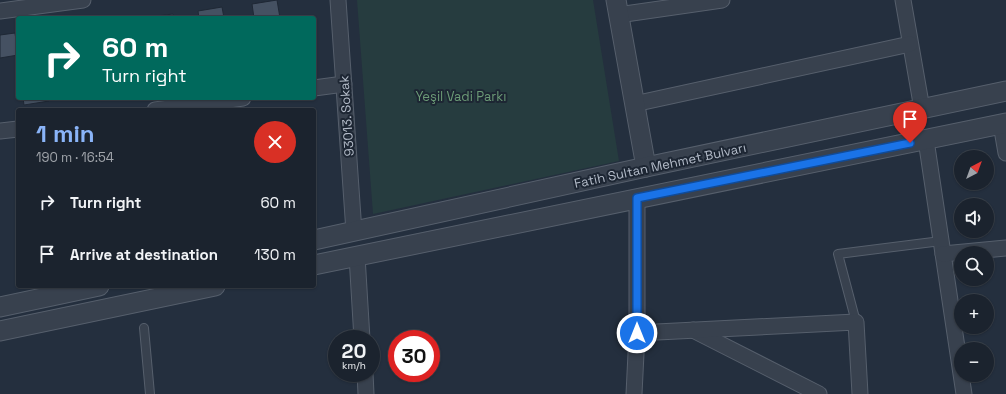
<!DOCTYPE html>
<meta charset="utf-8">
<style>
:root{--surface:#1b232e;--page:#282f3a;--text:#f1f3f6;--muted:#a0a4aa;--line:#39404a;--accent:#8ab4f8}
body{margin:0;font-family:"Space Grotesk",sans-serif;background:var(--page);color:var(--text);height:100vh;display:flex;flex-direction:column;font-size:15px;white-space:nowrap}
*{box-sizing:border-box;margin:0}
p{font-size:13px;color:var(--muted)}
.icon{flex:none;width:22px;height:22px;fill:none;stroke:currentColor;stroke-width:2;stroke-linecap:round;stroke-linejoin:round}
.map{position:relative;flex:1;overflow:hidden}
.drawer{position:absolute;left:16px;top:108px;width:300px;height:180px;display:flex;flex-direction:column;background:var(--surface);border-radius:4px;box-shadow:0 1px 3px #0004,0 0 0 1px var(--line)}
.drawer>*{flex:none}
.banner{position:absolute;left:16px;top:16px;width:300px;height:84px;border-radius:4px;box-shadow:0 1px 3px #0004,0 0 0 1px var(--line);background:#00695c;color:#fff;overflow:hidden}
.needle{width:26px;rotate:41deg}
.fabs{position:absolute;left:954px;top:150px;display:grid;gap:8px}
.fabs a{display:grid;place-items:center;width:40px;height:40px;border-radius:50%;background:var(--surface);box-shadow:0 1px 3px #0004,0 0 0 1px var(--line);font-size:20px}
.speed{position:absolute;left:328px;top:330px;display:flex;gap:8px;font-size:20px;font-weight:700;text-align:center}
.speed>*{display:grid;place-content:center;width:52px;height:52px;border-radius:50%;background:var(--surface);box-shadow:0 1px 3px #0004,0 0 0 1px var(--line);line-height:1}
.speed small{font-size:10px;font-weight:400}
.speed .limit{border:6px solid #d22;background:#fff;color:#111}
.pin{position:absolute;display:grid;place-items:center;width:34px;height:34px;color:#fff;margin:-41px -17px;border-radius:50% 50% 50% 0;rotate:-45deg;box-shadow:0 0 4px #0007}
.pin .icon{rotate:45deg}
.me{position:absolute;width:44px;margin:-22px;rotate:0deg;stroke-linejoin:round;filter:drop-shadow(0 0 3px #0008)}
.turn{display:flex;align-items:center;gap:14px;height:84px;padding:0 20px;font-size:18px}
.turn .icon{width:52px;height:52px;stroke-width:2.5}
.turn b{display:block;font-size:28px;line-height:34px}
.round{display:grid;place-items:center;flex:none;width:42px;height:42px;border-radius:21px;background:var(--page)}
.head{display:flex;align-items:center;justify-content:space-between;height:68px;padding:0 20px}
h1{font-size:24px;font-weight:600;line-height:30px;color:var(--accent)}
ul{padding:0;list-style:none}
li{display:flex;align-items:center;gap:12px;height:52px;padding:0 20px}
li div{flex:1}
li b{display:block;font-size:15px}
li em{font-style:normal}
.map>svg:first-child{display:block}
</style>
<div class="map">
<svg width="1006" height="394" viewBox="0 0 1006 394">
<rect width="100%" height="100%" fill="#242f3e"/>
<path fill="#263c3f" d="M357,0H593L619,161L373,214Z"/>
<g fill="#455162" stroke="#1f2835">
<path d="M277,0L280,18H254L252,4Z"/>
<path d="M222,7L224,18H199L198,11Z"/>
<path d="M173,14L174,18H149V17Z"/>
<path d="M15,33L18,55L0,58V35Z"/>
<path d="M23,98H48L49,101L24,105Z"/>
</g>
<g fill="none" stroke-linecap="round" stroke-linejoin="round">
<g stroke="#565f6c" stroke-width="10">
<g id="service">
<path d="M856,322L838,254L941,241"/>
<path d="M144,328L150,394"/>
</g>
</g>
<g stroke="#565f6c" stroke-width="17">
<g id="minor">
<path d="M338,0L354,232"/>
<path d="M903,0L922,109"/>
<path d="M0,11L83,0"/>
<path d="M618,15L722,0"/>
<path d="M314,88L344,84"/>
<path d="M634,104L910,44"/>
<path d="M155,110L243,98"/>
<path d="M1001,124L1006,153"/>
<path d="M0,131L18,129"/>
<path d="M926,140L964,394"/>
<path d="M943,254L1006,248"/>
<path d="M357,256L362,339"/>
<path d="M693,330L819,394"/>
<path d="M637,333L856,322L860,394"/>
<path d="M365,373L366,394"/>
<path d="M634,394L637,333V198"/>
</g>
</g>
<g stroke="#565f6c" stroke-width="21">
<g id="tertiary">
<path d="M616,0L646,167"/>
<path d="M314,240L646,167L1006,91"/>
<path d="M314,265L1006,123"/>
<path d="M0,307L99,286"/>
<path d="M0,331L215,286"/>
</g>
</g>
<use href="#service" stroke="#38414e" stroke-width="8"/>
<use href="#minor" stroke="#38414e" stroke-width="15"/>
<use href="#tertiary" stroke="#38414e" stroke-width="19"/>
</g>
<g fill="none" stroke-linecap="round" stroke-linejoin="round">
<g stroke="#114b97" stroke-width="10">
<path id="route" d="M637,333V198L910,143"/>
</g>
<use href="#route" stroke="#1a73e8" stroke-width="7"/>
</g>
<g text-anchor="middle" stroke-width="4" stroke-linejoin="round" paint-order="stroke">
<g font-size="13" fill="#6b9a76" stroke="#1d2633">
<text x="461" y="101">Yeşil Vadi Parkı</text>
</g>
<g font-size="13" fill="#b4bcc9" stroke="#1d2633">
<text transform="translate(346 116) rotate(-94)" y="5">93013. Sokak</text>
<text transform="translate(660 165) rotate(-12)" y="5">Fatih Sultan Mehmet Bulvarı</text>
</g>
</g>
</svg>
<div class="fabs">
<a><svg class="needle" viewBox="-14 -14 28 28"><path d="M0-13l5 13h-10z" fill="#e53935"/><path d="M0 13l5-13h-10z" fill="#a0a4aa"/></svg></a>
<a><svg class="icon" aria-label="sound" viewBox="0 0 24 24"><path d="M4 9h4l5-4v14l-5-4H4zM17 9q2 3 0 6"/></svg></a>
<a><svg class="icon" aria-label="search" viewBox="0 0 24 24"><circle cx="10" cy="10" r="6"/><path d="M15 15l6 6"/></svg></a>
<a>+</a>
<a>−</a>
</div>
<div class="speed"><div>20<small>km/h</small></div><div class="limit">30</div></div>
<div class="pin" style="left:910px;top:143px;background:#d93025"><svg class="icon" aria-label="arrive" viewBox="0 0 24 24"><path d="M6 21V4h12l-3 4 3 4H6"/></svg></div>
<svg class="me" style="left:637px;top:333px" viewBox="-20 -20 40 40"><circle r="17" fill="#1a73e8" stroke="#fff" stroke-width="3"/><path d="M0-11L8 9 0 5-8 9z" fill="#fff"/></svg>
<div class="banner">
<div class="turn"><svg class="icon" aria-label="right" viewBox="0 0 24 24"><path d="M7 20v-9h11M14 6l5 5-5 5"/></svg><div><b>60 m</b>Turn right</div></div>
</div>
<section class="drawer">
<div class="head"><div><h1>1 min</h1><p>190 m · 16:54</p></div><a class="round" style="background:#d93025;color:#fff"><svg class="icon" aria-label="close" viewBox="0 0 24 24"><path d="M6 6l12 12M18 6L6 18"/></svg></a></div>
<ul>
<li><svg class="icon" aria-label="right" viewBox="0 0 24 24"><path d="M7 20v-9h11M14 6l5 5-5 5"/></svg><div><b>Turn right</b></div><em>60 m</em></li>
<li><svg class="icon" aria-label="arrive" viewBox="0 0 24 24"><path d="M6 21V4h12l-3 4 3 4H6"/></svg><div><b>Arrive at destination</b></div><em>130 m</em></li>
</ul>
</section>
</div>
